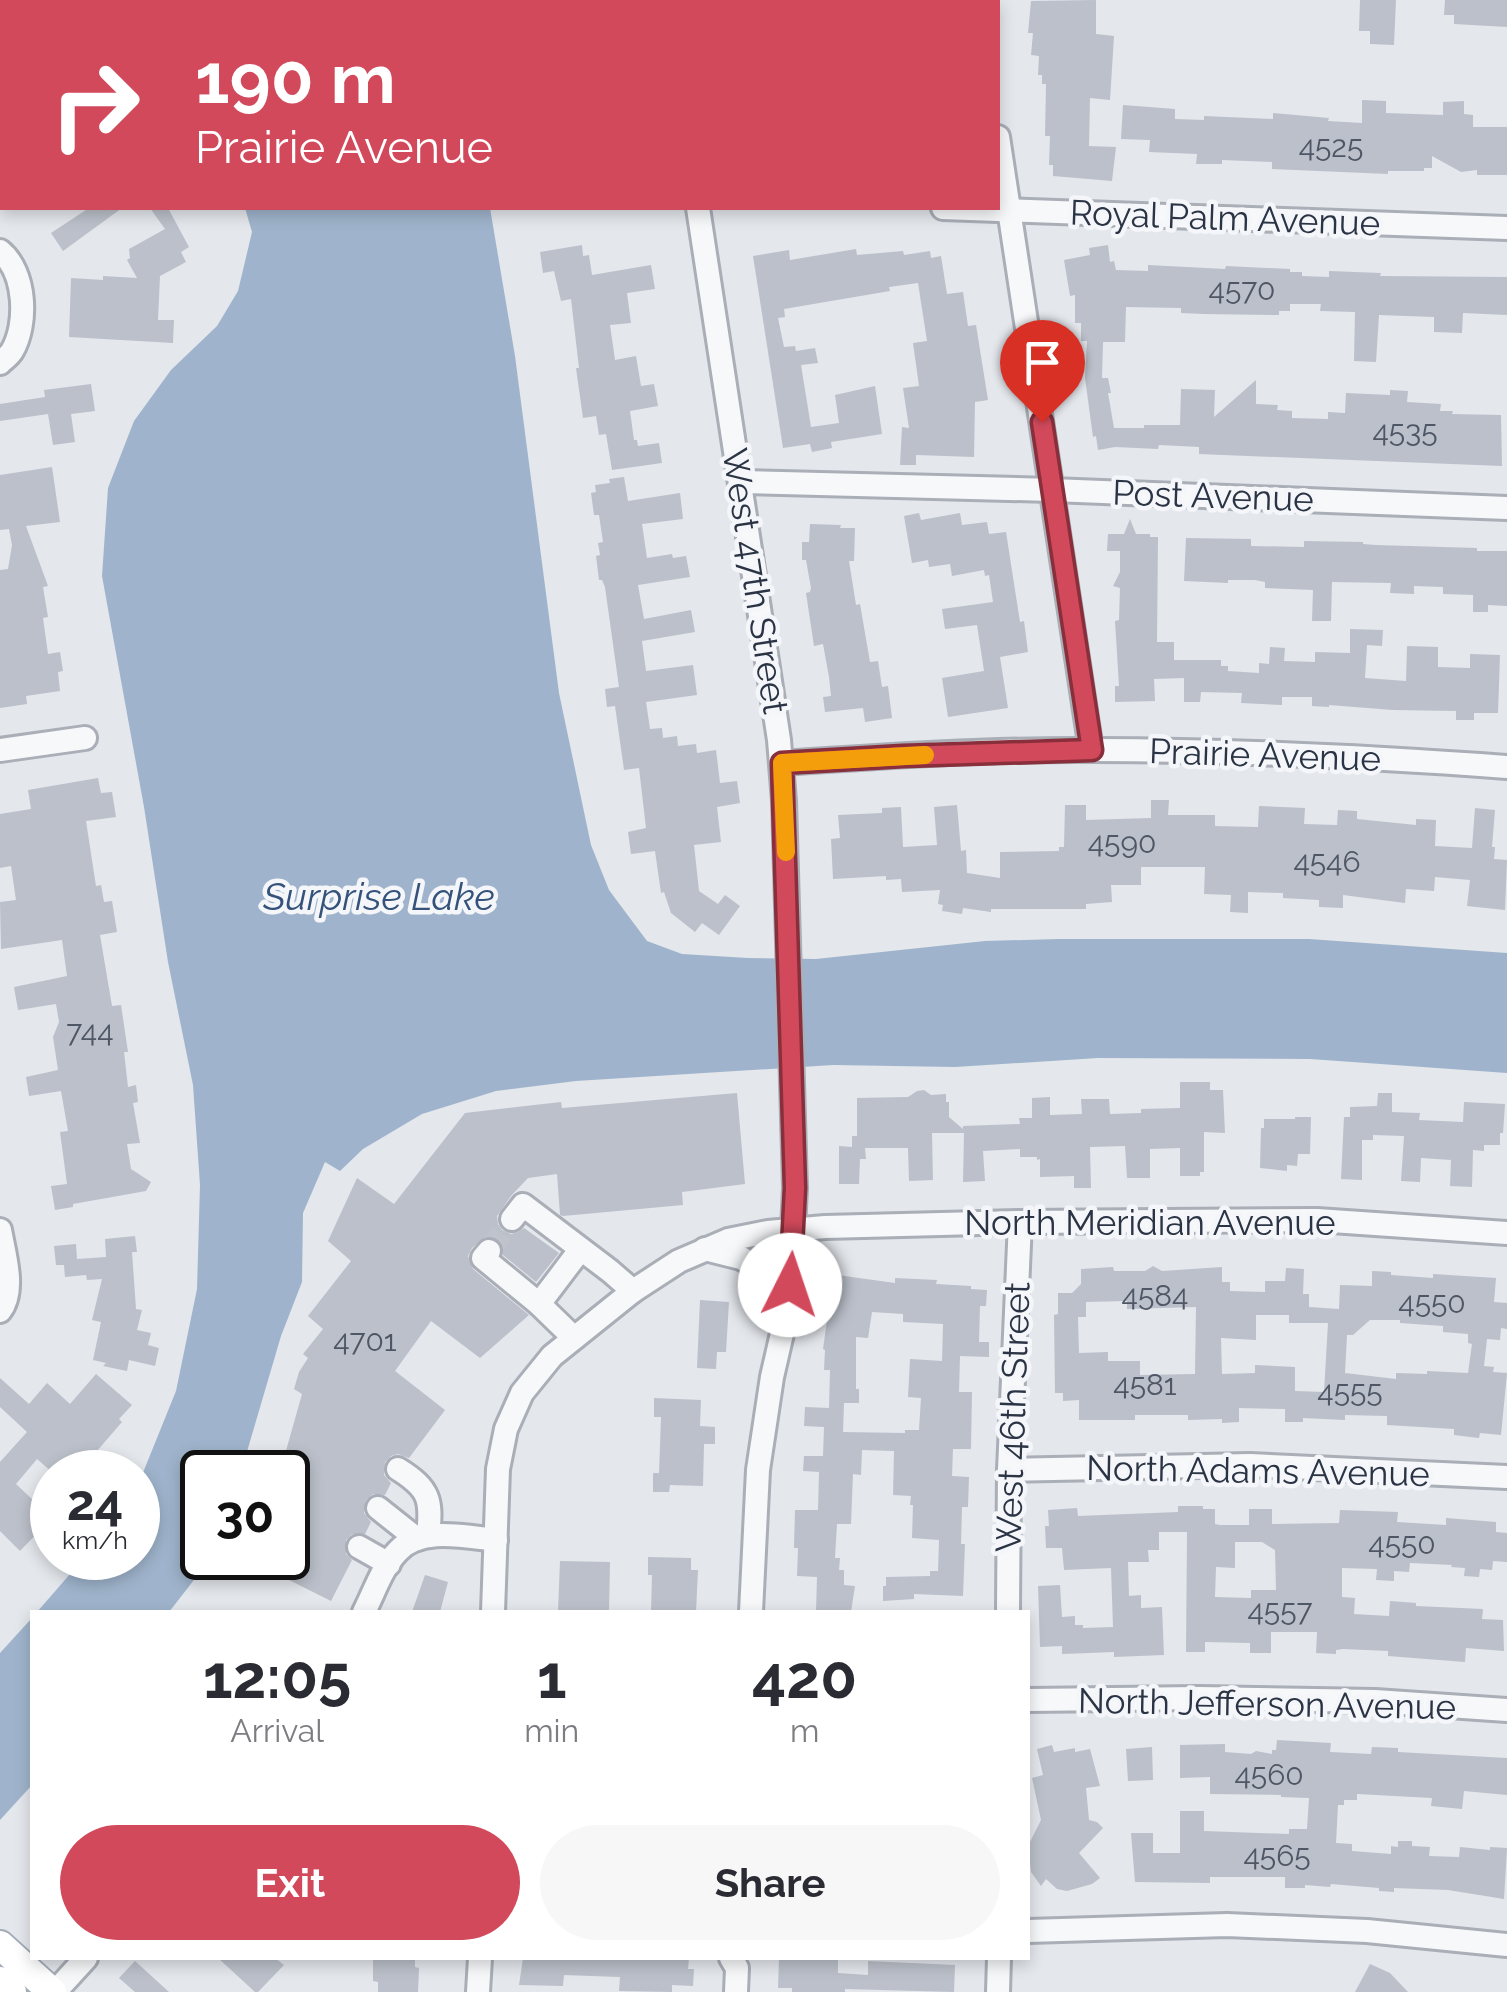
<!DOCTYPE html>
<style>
:root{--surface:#fff;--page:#f7f7f7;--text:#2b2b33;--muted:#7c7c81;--accent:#d1495b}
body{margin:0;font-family:Raleway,sans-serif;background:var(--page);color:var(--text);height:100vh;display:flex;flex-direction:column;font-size:38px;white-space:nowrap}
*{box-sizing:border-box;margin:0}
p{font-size:32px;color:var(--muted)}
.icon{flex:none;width:55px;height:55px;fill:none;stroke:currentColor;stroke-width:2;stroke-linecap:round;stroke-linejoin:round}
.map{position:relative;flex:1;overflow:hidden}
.drawer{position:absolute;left:30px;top:1610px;width:1000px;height:350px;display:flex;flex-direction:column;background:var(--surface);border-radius:0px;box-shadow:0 5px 15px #0003}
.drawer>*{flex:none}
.guide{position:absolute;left:0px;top:0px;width:1000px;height:210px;box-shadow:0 5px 15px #0003;background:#d1495b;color:#fff;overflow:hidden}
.speed{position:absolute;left:30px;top:1450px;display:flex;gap:20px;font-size:50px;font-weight:700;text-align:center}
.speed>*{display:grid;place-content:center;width:130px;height:130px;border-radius:50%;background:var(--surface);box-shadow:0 5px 15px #0003;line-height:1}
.speed small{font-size:25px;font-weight:400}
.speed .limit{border:5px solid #111;border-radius:15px;background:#fff;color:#111}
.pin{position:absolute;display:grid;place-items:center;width:85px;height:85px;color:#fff;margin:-102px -42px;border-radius:50% 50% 50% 0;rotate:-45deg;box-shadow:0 0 10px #0007}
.pin .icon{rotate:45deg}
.me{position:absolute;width:110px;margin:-55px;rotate:4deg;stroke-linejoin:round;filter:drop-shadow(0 0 8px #0008)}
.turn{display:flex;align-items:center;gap:35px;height:210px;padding:0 30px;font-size:45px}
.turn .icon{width:130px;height:130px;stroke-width:2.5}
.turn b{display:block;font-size:70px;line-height:85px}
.eta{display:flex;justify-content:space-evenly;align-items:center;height:170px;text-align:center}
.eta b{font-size:60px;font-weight:700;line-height:70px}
.cta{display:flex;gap:20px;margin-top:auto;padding:20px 30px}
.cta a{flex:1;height:115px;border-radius:60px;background:var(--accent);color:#fff;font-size:40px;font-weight:700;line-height:115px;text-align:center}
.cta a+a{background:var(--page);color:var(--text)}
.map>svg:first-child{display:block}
</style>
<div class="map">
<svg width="1507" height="1992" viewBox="0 0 1507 1992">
<rect width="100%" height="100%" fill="#e4e7ec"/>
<g fill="#9fb4cc">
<path d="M245,208H490L515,356L559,693L591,845L609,890L647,941L682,954L748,958L816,959L985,941L1058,939H1309L1507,953V1073L1310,1059L1098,1058L955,1067L833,1065L576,1081L496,1091L422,1114L363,1149L340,1171L325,1162L303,1213L302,1282L281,1336L241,1472H202V1558H207L197,1576L169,1612H37L84,1558H138V1485L176,1391L197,1289L200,1185L193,1085L168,962L144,807L102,576L108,488L134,421L171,370L217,326L238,291L252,232Z"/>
<path d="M32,1618V1785L0,1820V1653Z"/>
</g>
<g fill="#bbc0ca" fill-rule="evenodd">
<path d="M1096,0V34L1114,36L1110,100L1090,98L1089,146L1116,147L1112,181L1053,176V165H1049L1050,136H1045L1046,84H1042V75H1038L1039,56L1031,55L1033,33H1028L1031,1Z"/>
<path d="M1360,0H1396L1394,45L1370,44V31H1359Z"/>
<path d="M1445,0H1507V27L1454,24V15H1444Z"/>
<path d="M1362,100L1386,101V113L1443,115V102L1464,101V114L1473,115V127H1507V175H1477V170L1461,172L1432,156V168H1424V171H1388V174L1272,169V162L1222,160V164H1196L1197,154L1149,152L1150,140L1121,139L1123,105L1175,109V119L1204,120V116L1273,119V113L1329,118L1328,121L1362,123Z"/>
<path d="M89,208H122L63,251L51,233Z"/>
<path d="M150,208H168L189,247L181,252L186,262L160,276L158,320H174L173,343L69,337L71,278L103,280V276L137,278L127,260L130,258L129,249L165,229Z"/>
<path d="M582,245L583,256L589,255L592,275L651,265L655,289L627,293L631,323L610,325L615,360L636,356L641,386L654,384L658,406L630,411L634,440H637L638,446L659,443L662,463L612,470L606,434L599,435L596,416L583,418L576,368H579L571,299L561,301L554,271L543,273L540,252Z"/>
<path d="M1108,245L1110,262L1114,261L1116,270L1148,271V265L1225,269L1226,266L1290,269V272H1302V276L1329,277V271L1381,273L1380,276L1507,277V315L1463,313L1462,333L1434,332V317L1379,315L1376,362L1354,361L1355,312L1320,311L1321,304H1290V311H1279V315L1203,314L1181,313V308L1126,307L1125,342H1103L1102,378H1108L1111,393H1108L1114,428H1144V425H1180L1181,389L1215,390L1214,417L1256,380V404L1278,405L1277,410L1292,411V418L1328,419V412L1345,413L1346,393L1390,395V390L1408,391L1407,402L1441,404L1440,411H1453L1452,414L1501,415L1502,466L1199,454V447L1159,445L1158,449L1115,447L1098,450L1096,436L1093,437L1085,378L1087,341H1081V323H1075V295L1070,296L1064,260L1090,255L1089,248Z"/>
<path d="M856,249L857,255L903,251L904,255L930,251L931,258L941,256L947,294L963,292L968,326L976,325L988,400L975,402L974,457L916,455V465H900L902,427L909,428L903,388L919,386L913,343L927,341L918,283L889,287L890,291L784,309L785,317L778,318L784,347L795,346L796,351L815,348L818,363L801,365L811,427L839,423L835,395L875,386L882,434L831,442L832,448L812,452L810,444L783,448L753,256L789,250L790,260Z"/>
<path d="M91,384L95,411L71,414L75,442L53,445L48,414L0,421V404L45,397L44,390Z"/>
<path d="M52,467L60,522L26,526L48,586L43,587L48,617L43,618L48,654L60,652L63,671L58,672L60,691L26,696L27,704L0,708V570L8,569L12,545L9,529L0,530V475Z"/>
<path d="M624,477L628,501L680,493L683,519L642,524L647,558L672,554L673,558L686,556L690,577L638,585L644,619L691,610L695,632L642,641L646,671L693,665L697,695L646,702L650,729L662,728L663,738L677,736L678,746L696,744L697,753L716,750L720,783L737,781L740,803L717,807L721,842L694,845L699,891L718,904L725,895L740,906L719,935L702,923L695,932L671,913L664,892L661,893L655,851L631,854L628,832L646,828L639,768L624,770L615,706L607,707L605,689L619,687L605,587L602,580H599L596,556L600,555L598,543L603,542L599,515H594L591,493L596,492L595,485L610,483L609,479Z"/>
<path d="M919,513L921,520L960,513L962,525L987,522L989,534L1006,532L1020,622L1024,621L1028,652L1000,657L1008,708L948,717L942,678L984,671L977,625L945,629L942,609L993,602L989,575L985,576L984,570L952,576L950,564L929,567L928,560L912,563L904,516Z"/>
<path d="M1130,519L1136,534H1150V537H1158L1157,642H1174V660H1221V666H1228V671L1259,673V663L1269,664L1270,647L1285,648L1284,661L1315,662V652L1350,653V629L1383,630L1382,646L1367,645L1365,678L1406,681L1407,646L1438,647V667L1470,668V654L1500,655L1498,713H1474V720H1456V711L1393,710L1329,705V707L1312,706V697H1282V705L1241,703L1242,693L1201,692L1200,702H1184V678L1154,679L1155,701L1115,702V686H1119L1115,621L1119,620L1120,588L1113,586L1120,572V551H1107L1108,534H1124Z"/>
<path d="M810,524L841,525L840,528H855L854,561H849L856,605L860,604L870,662L878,661L882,687L888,686L892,718L865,722L863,708L825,712L823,697L831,696L829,677L823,644L814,646L806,593L810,592L811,588L806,560H802V542H809Z"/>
<path d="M1186,538L1251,539V546L1304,547V541L1363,542V544L1376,545L1477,548V551H1507V606L1488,605V612H1473V595L1443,594V587L1414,586V594L1390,593L1391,583L1332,582L1331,621H1312L1313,590L1265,588V582L1255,580H1228V583L1184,581Z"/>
<path d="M98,778L101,793L112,792L116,817L86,821L96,886L101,885L104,902L112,901L117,932L100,935L112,1006L121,1005L128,1052H124L128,1087L136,1085L138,1102L133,1103L140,1143L127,1144L131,1169L151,1182L146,1191L73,1204V1207L55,1210L51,1186L67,1184L60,1132L68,1131L61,1091L29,1096L26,1077L58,1070L53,1037L59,1022L56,1004L18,1010L14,987L67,976L62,940L1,949L0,902L16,900L11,866L0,868V814L31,809L28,790Z"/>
<path d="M1151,800H1169L1168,815H1215V826L1258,827L1259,806L1305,808L1304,824L1337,825L1338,810L1357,811V819L1416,825V819L1436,820L1435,846L1472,848L1475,808L1495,810L1492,847H1495L1494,859L1507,860L1505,910L1467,906L1470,880L1435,877L1434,891L1406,889L1405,903L1343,895V908L1319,907V900L1283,898V893L1248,892V913L1230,912L1231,895L1204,894L1205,867H1141V885H1111L1112,902L1086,904V909H991V912L963,908L962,914L942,911L943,905L938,904L940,890L902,892L901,879L886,880V876L833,879L831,839L840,838L838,815L882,813V808L901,807L903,847L937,845L934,807L957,805L961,851L966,850L967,873L1000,878V852L1059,851V847H1064L1065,805H1086V820L1151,818Z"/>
<path d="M1180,1082H1210V1090H1223L1225,1133L1204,1132V1172H1200V1176H1180V1148L1150,1149V1178H1127L1125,1146L1090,1147L1091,1188H1074V1176L1040,1177V1159L1037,1160V1157H1020V1149L983,1151L985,1181L963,1182L964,1133H932L933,1180L909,1181L908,1148H865L866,1159H860L859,1184H839V1146L852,1147V1136H857V1098L908,1097L917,1091L924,1090L931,1095L946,1094V1102H949V1117L963,1129V1126L1020,1124L1019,1118H1032V1098L1050,1097V1115L1082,1114L1081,1099H1109L1110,1114L1141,1113V1109L1180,1108Z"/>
<path d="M737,1093L745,1184L682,1192L683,1205L563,1216L560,1215L557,1174L528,1178L511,1196L497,1216L498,1224L502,1230L511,1234L518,1232L524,1228L559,1253L536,1282L503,1255V1247L498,1239L485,1237L472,1248L468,1256L473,1269L529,1315L480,1358L431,1321L395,1371L445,1410L409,1458L398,1454L391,1456L385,1462L384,1475L391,1483L385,1495L373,1494L366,1500L364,1513L371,1522L365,1534H352L346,1540V1554L352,1560L331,1601L245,1558H288V1472H280L302,1394L294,1389L299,1372L308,1358L303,1354L323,1329L308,1316L351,1261L328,1241L357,1178L394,1204L465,1113L561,1102L562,1108Z"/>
<path d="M1378,1093H1392V1112L1420,1113L1419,1120L1463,1122L1464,1102L1505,1104L1503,1133H1500V1145H1484V1151L1473,1150L1472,1187L1450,1186L1451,1160L1421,1158L1420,1182L1401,1181L1404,1136L1373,1135V1140H1362V1180L1341,1179L1344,1117H1350V1107L1377,1106Z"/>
<path d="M1295,1117H1311L1310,1154H1298L1297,1166L1287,1165V1171L1260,1168L1261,1128H1264V1119H1295Z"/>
<path d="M135,1236L137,1252H132L136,1309L142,1310L137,1330L151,1333L148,1345L159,1348L155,1366L129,1360L127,1371L103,1366L106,1363L93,1360L101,1322L92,1320L102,1279L87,1280L86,1275L65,1277L64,1265H56L54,1246L76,1244L77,1259L106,1257L105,1239Z"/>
<path d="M1153,1266L1162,1271L1222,1267V1282H1230V1291L1265,1292V1281H1285L1286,1268L1304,1269L1303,1294H1309V1307L1339,1309L1340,1285L1372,1286V1271L1391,1272V1275L1433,1278V1274L1496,1278L1494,1302L1507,1303V1329L1501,1328L1500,1340L1487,1339L1484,1366L1494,1367L1493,1372L1507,1373L1501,1435L1480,1433L1479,1438L1454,1435V1429L1387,1425V1416L1345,1415V1420L1303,1418V1422H1285V1409L1239,1408V1422L1222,1423V1419L1188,1420V1415H1135V1420H1079V1400L1063,1401V1393H1055L1054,1315L1058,1314V1293H1072L1081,1284V1269L1113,1267L1114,1271H1145ZM1127,1301V1309L1196,1307L1195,1374L1140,1375V1361H1108V1352L1079,1353L1078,1317H1086V1302ZM1256,1315H1289V1323H1328L1324,1392L1295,1391V1367L1255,1365V1373L1222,1374L1221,1338L1256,1340ZM1370,1320H1400V1323L1443,1326V1332L1468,1334V1343L1472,1344L1468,1373L1427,1371V1374L1396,1373V1379L1345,1373L1347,1335H1353Z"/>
<path d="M830,1274L895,1283V1278L937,1280L936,1284L971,1286V1289L987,1290L986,1306H980L979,1342H989V1357L960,1356L959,1392H972L971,1449H953L952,1476L969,1477L968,1507H962L961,1544H965L963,1596L914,1594V1599L883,1601V1586H886V1577L930,1576V1571H938L939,1540L912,1538L913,1505H910L911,1496L893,1495L894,1451L862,1450L861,1475L853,1474L851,1524H837L835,1558H840L839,1570H844V1585L855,1586L851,1612H816L817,1577L797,1576L798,1548H794L795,1510H818L819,1472L803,1471L804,1456H823L824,1427L804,1426L805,1407L829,1408L830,1370H824L825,1350L823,1349L831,1292L827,1291ZM872,1312L903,1314V1322L943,1324L942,1361L910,1359L908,1397L921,1398L919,1430H905V1433L843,1432L844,1403H859V1389H856V1337L868,1338Z"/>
<path d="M700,1300L729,1302L726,1352H717L716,1369L697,1368Z"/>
<path d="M96,1374L132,1405L119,1419L122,1422L90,1459L105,1472H52L37,1459L16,1484L52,1518L20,1551L0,1531V1462L27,1432L0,1407V1378L29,1404L47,1383L70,1404Z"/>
<path d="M654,1398L701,1400L700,1426L715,1427V1444H704L703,1486L670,1485L669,1492H653V1473H659L661,1417H654Z"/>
<path d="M1178,1506H1203V1509H1215V1524L1220,1525H1249V1509H1272V1524L1339,1523L1340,1510L1398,1512L1397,1522L1446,1525V1518L1496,1522V1532L1507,1533V1562L1493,1561L1492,1570L1480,1569L1479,1577L1464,1576L1465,1568L1451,1567L1452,1565L1410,1563L1409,1572L1394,1571V1581L1376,1580L1377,1569L1342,1568V1597L1355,1598L1354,1614L1389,1616L1390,1601L1416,1603V1606L1483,1609L1482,1619L1503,1620L1504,1651L1466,1648L1465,1662L1388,1656V1651L1343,1649L1336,1650V1654L1316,1653L1317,1632H1271V1653H1250V1643L1205,1642V1652H1186L1187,1532H1159V1550H1148L1149,1562H1128L1129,1596L1141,1595V1608L1162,1607L1164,1655L1114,1657V1652L1062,1654V1646L1040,1647L1038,1586L1060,1585L1062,1617L1075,1616V1625H1083V1628L1113,1627L1111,1568L1064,1570L1062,1548H1046L1045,1526H1049L1048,1510L1077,1508L1078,1516L1178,1512ZM1235,1542H1262L1275,1550L1276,1590H1251V1598L1215,1597L1216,1567L1235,1568Z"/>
<path d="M648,1557L691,1558V1570H698L696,1612H651L652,1575H648Z"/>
<path d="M560,1561L610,1562L609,1612H558Z"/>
<path d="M425,1575L448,1582L440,1612H412Z"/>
<path d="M1277,1740L1331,1743L1330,1752L1371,1754L1372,1747L1398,1748V1752L1507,1758V1795L1464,1791L1462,1809L1431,1806L1432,1798L1357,1794V1800H1344V1805H1338L1336,1843L1352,1844V1851L1391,1854V1846L1398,1847V1841H1412V1846L1430,1847L1429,1856L1459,1857L1460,1847L1490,1850V1847L1507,1848L1504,1899L1448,1890L1394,1888V1892L1379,1891V1888L1331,1884L1330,1887L1305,1885V1888H1285V1877H1210V1883L1135,1882L1131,1833H1153V1853H1180V1811H1204V1831L1289,1834V1829H1307L1309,1798L1281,1797V1795L1210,1794V1777L1180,1778V1745L1225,1744V1752L1251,1754L1256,1751L1272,1754V1750H1276Z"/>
<path d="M1052,1745L1054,1752L1075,1748V1752L1090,1749L1100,1786L1086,1788L1089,1820L1097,1822L1103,1828L1079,1853L1100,1878L1092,1884L1067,1891L1057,1889L1046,1879L1041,1886L1031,1872L1029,1855L1030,1842L1041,1820L1032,1778L1043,1775L1037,1749Z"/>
<path d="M1152,1747L1153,1780L1128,1781L1126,1749Z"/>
<path d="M218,1958H275L284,1965L258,1992H255Z"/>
<path d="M373,1958H415V1967L419,1968L418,1992H378V1982L373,1981Z"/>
<path d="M523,1958H689L688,1969H694L693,1986L672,1985V1992L619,1991L620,1977L564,1975L563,1986L519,1985Z"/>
<path d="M779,1958H838V1973L868,1975V1961L955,1965L954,1992L845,1989V1992H792V1988H778Z"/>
<path d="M135,1961L169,1992H135L119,1978Z"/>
<path d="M1370,1964L1390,1973L1408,1992H1355Z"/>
</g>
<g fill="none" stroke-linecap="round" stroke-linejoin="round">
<path stroke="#bfc3cb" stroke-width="22" stroke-dasharray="22 11" stroke-linecap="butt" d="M489,1251L512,1219"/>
<g stroke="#a9aeb7" stroke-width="28">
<g id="minor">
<path d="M575,0L576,2"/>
<path d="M666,0V2"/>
<path d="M976,0L977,2"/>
<path d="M335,2V0"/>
<path d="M998,137L1091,750"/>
<path d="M698,208L779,740L784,801L795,1188L791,1271L786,1316L772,1377L758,1470L751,1612"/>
<path d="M943,208L1507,228"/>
<path d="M0,251C26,272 28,324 12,351C9,356 4,359 0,363"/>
<path d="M740,482L1052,490L1507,508"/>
<path d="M0,750L85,738"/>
<path d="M782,763C886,756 991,749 1095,750C1233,750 1370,757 1507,767"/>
<path d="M512,1219L523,1205L610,1271L633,1291"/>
<path d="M0,1230C4,1253 16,1291 0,1311"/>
<path d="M705,1249L741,1258L790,1285"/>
<path d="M489,1251L483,1258L539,1304L574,1338"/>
<path d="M539,1304L580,1250"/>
<path d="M398,1469C430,1489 432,1500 428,1536"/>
<path d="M1009,1470L1250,1465L1507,1477"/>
<path d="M378,1508L417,1539"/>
<path d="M359,1547L389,1564"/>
<path d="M364,1612C374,1593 382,1567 398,1551C421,1526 466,1537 496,1540"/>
<path d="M493,1612L498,1469L506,1429L522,1393L552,1356L633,1291L679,1261L728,1240L768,1232L825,1227L1020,1222L1317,1220L1507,1233"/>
<path d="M1008,1612L1009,1470L1020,1222"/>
<path d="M1028,1700L1199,1698L1375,1701L1507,1710"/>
<path d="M1028,1931L1227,1925L1367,1931L1507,1945"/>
<path d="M731,1958L737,1968L736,1992"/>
<path d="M55,1992L86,1958"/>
<path d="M478,1992L480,1958"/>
<path d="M998,1992L999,1958"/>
</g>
</g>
<g stroke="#a3abb8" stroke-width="32">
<g id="major">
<path d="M0,1945L52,1992"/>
<path d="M0,1981L12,1992"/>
</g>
</g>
<g stroke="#c2c5cb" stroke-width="4" stroke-dasharray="8 8" stroke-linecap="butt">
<path d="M693,0V2"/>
<path d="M950,0V2"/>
</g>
<use href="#minor" stroke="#f7f8fa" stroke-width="22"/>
<use href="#major" stroke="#fff" stroke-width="28"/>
</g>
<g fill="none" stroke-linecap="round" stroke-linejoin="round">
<g stroke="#882f3b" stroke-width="25">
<path id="route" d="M790,1285L795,1188L782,763L903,756L1092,750L1042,422"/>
</g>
<use href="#route" stroke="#d1495b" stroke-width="18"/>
<path stroke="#f59e0b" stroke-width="18" d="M786,852L782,763L925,755"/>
</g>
<g text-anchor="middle" stroke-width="9" stroke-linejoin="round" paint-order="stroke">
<g font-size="30" fill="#4f5766">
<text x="1331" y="157">4525</text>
<text x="1242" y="300">4570</text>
<text x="1405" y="442">4535</text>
<text x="1122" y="853">4590</text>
<text x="1327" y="872">4546</text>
<text x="90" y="1042">744</text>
<text x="1155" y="1306">4584</text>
<text x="1432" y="1313">4550</text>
<text x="365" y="1351">4701</text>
<text x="1145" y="1395">4581</text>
<text x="1350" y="1402">4555</text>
<text x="1402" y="1554">4550</text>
<text x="1280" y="1621">4557</text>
<text x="1269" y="1785">4560</text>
<text x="1277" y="1866">4565</text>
</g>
<g font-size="35" fill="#2b3445" stroke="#f4f6f9">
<text transform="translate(1225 218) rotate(2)" y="12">Royal Palm Avenue</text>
<text transform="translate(1213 496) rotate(2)" y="12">Post Avenue</text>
<text transform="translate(755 581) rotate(81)" y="12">West 47th Street</text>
<text transform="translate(1265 755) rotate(2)" y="12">Prairie Avenue</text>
<text x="1150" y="1235">North Meridian Avenue</text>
<text transform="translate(1013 1417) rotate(-88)" y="12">West 46th Street</text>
<text transform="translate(1258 1471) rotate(1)" y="12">North Adams Avenue</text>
<text transform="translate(1267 1704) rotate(1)" y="12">North Jefferson Avenue</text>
</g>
<g font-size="38" font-style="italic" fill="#34527a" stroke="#f4f6f9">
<text x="379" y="910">Surprise Lake</text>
</g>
</g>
</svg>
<div class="speed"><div>24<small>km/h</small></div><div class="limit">30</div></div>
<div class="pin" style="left:1042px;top:422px;background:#d93025"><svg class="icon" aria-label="arrive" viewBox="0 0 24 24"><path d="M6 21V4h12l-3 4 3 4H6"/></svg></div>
<svg class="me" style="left:790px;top:1285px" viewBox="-20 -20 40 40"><circle r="19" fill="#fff"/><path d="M0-13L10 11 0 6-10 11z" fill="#d1495b"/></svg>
<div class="guide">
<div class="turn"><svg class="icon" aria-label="right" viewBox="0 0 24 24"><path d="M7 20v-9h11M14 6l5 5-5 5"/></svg><div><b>190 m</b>Prairie Avenue</div></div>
</div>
<section class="drawer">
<div class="eta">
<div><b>12:05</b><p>Arrival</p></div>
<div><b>1</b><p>min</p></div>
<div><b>420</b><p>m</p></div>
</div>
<div class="cta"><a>Exit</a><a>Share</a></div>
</section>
</div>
